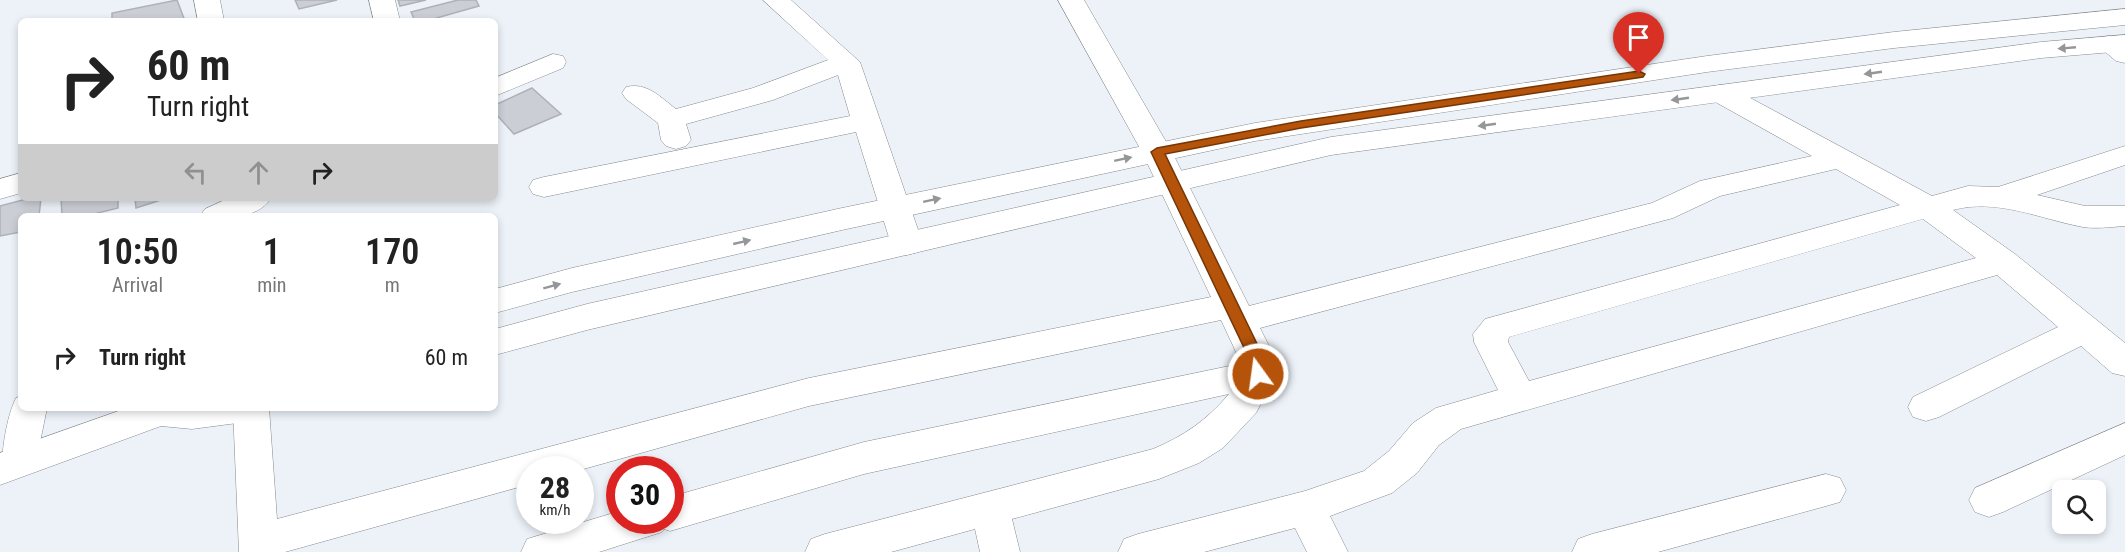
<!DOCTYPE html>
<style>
:root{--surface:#fff;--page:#f2f2f2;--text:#222;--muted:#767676}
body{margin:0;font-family:"Roboto Condensed",sans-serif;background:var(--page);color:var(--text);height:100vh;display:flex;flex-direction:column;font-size:22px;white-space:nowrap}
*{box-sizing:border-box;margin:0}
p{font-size:20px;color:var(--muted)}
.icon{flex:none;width:33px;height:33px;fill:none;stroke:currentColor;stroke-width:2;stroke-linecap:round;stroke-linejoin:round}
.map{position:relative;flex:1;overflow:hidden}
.details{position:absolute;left:18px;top:213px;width:480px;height:198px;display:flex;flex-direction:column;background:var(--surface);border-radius:9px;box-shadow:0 3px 9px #0003}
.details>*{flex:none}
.banner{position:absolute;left:18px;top:18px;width:480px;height:183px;border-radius:9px;box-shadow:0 3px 9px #0003;background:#fff;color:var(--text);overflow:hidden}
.fabs{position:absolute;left:2052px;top:480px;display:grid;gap:12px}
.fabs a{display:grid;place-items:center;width:54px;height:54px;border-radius:9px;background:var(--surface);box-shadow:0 3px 9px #0003;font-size:30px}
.speed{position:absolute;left:516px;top:456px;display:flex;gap:12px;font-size:30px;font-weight:700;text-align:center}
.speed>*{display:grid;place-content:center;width:78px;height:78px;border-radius:50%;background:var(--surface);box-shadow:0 3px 9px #0003;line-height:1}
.speed small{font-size:15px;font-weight:400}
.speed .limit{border:9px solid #d22;background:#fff;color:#111}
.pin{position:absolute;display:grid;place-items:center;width:51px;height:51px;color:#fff;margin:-62px -26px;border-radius:50% 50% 50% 0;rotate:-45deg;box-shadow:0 0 6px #0007}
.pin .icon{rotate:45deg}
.me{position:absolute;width:66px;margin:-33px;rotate:346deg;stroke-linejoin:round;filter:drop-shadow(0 0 4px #0008)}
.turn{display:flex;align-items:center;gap:21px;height:126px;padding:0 30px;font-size:27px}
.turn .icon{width:78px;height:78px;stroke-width:2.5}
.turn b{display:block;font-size:42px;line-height:51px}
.lanes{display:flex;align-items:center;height:57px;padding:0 30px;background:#0003;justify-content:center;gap:30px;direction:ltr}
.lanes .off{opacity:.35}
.eta{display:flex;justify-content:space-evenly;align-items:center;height:102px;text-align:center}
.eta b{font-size:36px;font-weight:600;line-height:42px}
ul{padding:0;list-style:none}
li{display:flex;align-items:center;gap:18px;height:84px;padding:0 30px}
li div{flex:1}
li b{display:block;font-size:22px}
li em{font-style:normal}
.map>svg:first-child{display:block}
</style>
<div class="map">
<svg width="2125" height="552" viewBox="0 0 2125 552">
<rect width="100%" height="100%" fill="#ecf2f8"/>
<g fill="#cbced5" stroke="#aeb1b8" stroke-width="1.5">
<path d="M177,0L185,21H112V13Z"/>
<path d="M295,0H337L299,9Z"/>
<path d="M398,0H426L400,6Z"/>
<path d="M458,0H476L479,6L426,21H415L411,12Z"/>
<path d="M532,88L561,114L514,134L495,113V105Z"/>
<path d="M30,198H41L39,216H21V232L0,236V206Z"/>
<path d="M61,198H118V208L86,216H62Z"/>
<path d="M135,198H167L136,208Z"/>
</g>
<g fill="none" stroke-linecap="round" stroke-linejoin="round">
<g stroke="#848a8f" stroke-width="1">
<g id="street">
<path d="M194,0H220L224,21H198Z"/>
<path d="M369,0H395L400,21H374Z"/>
<path d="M763,0H791L860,62L923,244L918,252L907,255L896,252L891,244L856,132L544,197L533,194L529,187L533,180L544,177L850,116L838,75L773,100L686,124L691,140L686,146L676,149L666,146L661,140L658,123L626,99L622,93L626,87C647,82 660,97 676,109L753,88L828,60Z"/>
<path d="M1058,0H1084L1172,152L1249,306L1652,203L1700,181L1812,156L1710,99L1706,93L1710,87L1720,85L1730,87L1932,196L1968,186L1998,187L2125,146V165L2037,195L2085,206H2125V226C2111,227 2096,229 2083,227C2040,219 1997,198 1953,210L2015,254L2125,343V376L2112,373L2081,346L1939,417L1926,421L1913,417L1908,407L1913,397L2058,327L1997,275L1461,429L1439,445L1417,473L1392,493L1330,516L1348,552H1307L1295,528L1204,552H1118L1124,539L1138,534L1305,491L1364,471L1389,451L1413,423L1436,408L1498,390L1474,342L1473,334L1485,319L1900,205L1836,169L1720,196L1673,218L1260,328L1272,352L1276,374L1256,413L1223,448L1199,463L1159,479L1012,519L1020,552H980L975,529L891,552H805L811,539L825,534L1153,449C1184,436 1207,420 1229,394L864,474L670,531L664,529L662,532L599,552H521L527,539L620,511V520H670V497L864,442L1239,364L1236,352L1221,320L809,406L580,470H530V484L285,552H239L233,408H269L277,519L809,378L1211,297L1142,152ZM1923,219L1976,258L1529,381L1508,342L1509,337Z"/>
<path d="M2109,36L2125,43V63L2116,61L2096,44L2100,38Z"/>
<path d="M553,54L563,56L566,62L563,68L495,96V78Z"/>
<path d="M21,173V193L0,199V179Z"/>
<path d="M229,198H271C257,221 224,216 200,216L205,209Z"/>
<path d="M21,396V408H47L36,462L31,473L17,478L3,473C0,456 7,415 16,398Z"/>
<path d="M2125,423V455L2003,512L1989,517L1975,512L1969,500L1975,488Z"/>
<path d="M1826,474L1840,478L1846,490L1840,502L1826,506L1658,552H1572L1578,539L1592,534Z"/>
</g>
</g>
<g stroke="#848a8f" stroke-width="1">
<g id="secondary">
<path d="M2125,9V25L1894,48L1707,72L1255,141L842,230L572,292L495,313V289L572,268L842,208L1255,123L1707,56L1894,32Z"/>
<path d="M2125,35V51L2041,58L1331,155L587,330L495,355V329L587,304L1331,137L2041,42Z"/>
<path d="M127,408H263L258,418L245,422L192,429L161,426L0,485V453Z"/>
</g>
</g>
<use href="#street" fill="#fff" fill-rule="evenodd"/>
<use href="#secondary" fill="#fff" fill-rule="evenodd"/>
</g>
<defs><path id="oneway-solid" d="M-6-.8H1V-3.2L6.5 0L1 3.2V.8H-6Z" transform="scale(1.5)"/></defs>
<g fill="#959697">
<use href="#oneway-solid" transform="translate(2067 48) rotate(175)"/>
<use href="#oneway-solid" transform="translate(1873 73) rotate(172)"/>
<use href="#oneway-solid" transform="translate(1680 99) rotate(172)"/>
<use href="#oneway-solid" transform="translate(1487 125) rotate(172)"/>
<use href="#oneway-solid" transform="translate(1123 159) rotate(-12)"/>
<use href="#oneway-solid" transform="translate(932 200) rotate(-12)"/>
<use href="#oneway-solid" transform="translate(742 242) rotate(-13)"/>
<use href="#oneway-solid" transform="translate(552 286) rotate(-15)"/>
</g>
<path fill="#b45309" stroke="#753606" stroke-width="1.5" d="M1639,71L1645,74L1643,77L1301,128L1165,154L1261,352L1265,374L1263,378H1253L1246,352L1151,152L1157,148L1301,121Z"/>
</svg>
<div class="fabs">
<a><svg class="icon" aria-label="search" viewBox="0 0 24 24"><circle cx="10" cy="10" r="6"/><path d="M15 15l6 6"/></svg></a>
</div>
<div class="speed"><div>28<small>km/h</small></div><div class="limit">30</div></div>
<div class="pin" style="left:1639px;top:74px;background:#d93025"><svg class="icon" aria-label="arrive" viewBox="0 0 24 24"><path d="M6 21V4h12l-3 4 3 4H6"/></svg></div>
<svg class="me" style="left:1258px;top:374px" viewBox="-20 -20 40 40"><circle r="17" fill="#b45309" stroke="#fff" stroke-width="3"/><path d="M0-11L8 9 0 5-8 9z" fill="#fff"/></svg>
<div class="banner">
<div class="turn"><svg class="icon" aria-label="right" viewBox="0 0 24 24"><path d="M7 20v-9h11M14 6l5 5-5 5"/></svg><div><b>60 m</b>Turn right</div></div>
<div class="lanes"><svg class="icon off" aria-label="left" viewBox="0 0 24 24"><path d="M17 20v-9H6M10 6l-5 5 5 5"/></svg><svg class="icon off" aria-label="ahead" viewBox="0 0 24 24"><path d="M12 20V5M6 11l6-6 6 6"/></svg><svg class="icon" aria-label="right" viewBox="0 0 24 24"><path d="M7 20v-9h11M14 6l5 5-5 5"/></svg></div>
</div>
<section class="details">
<div class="eta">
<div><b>10:50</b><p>Arrival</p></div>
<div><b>1</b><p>min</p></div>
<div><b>170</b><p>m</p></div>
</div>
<ul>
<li><svg class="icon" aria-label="right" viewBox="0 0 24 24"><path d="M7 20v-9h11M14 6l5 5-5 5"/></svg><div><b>Turn right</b></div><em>60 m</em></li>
</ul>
</section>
</div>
